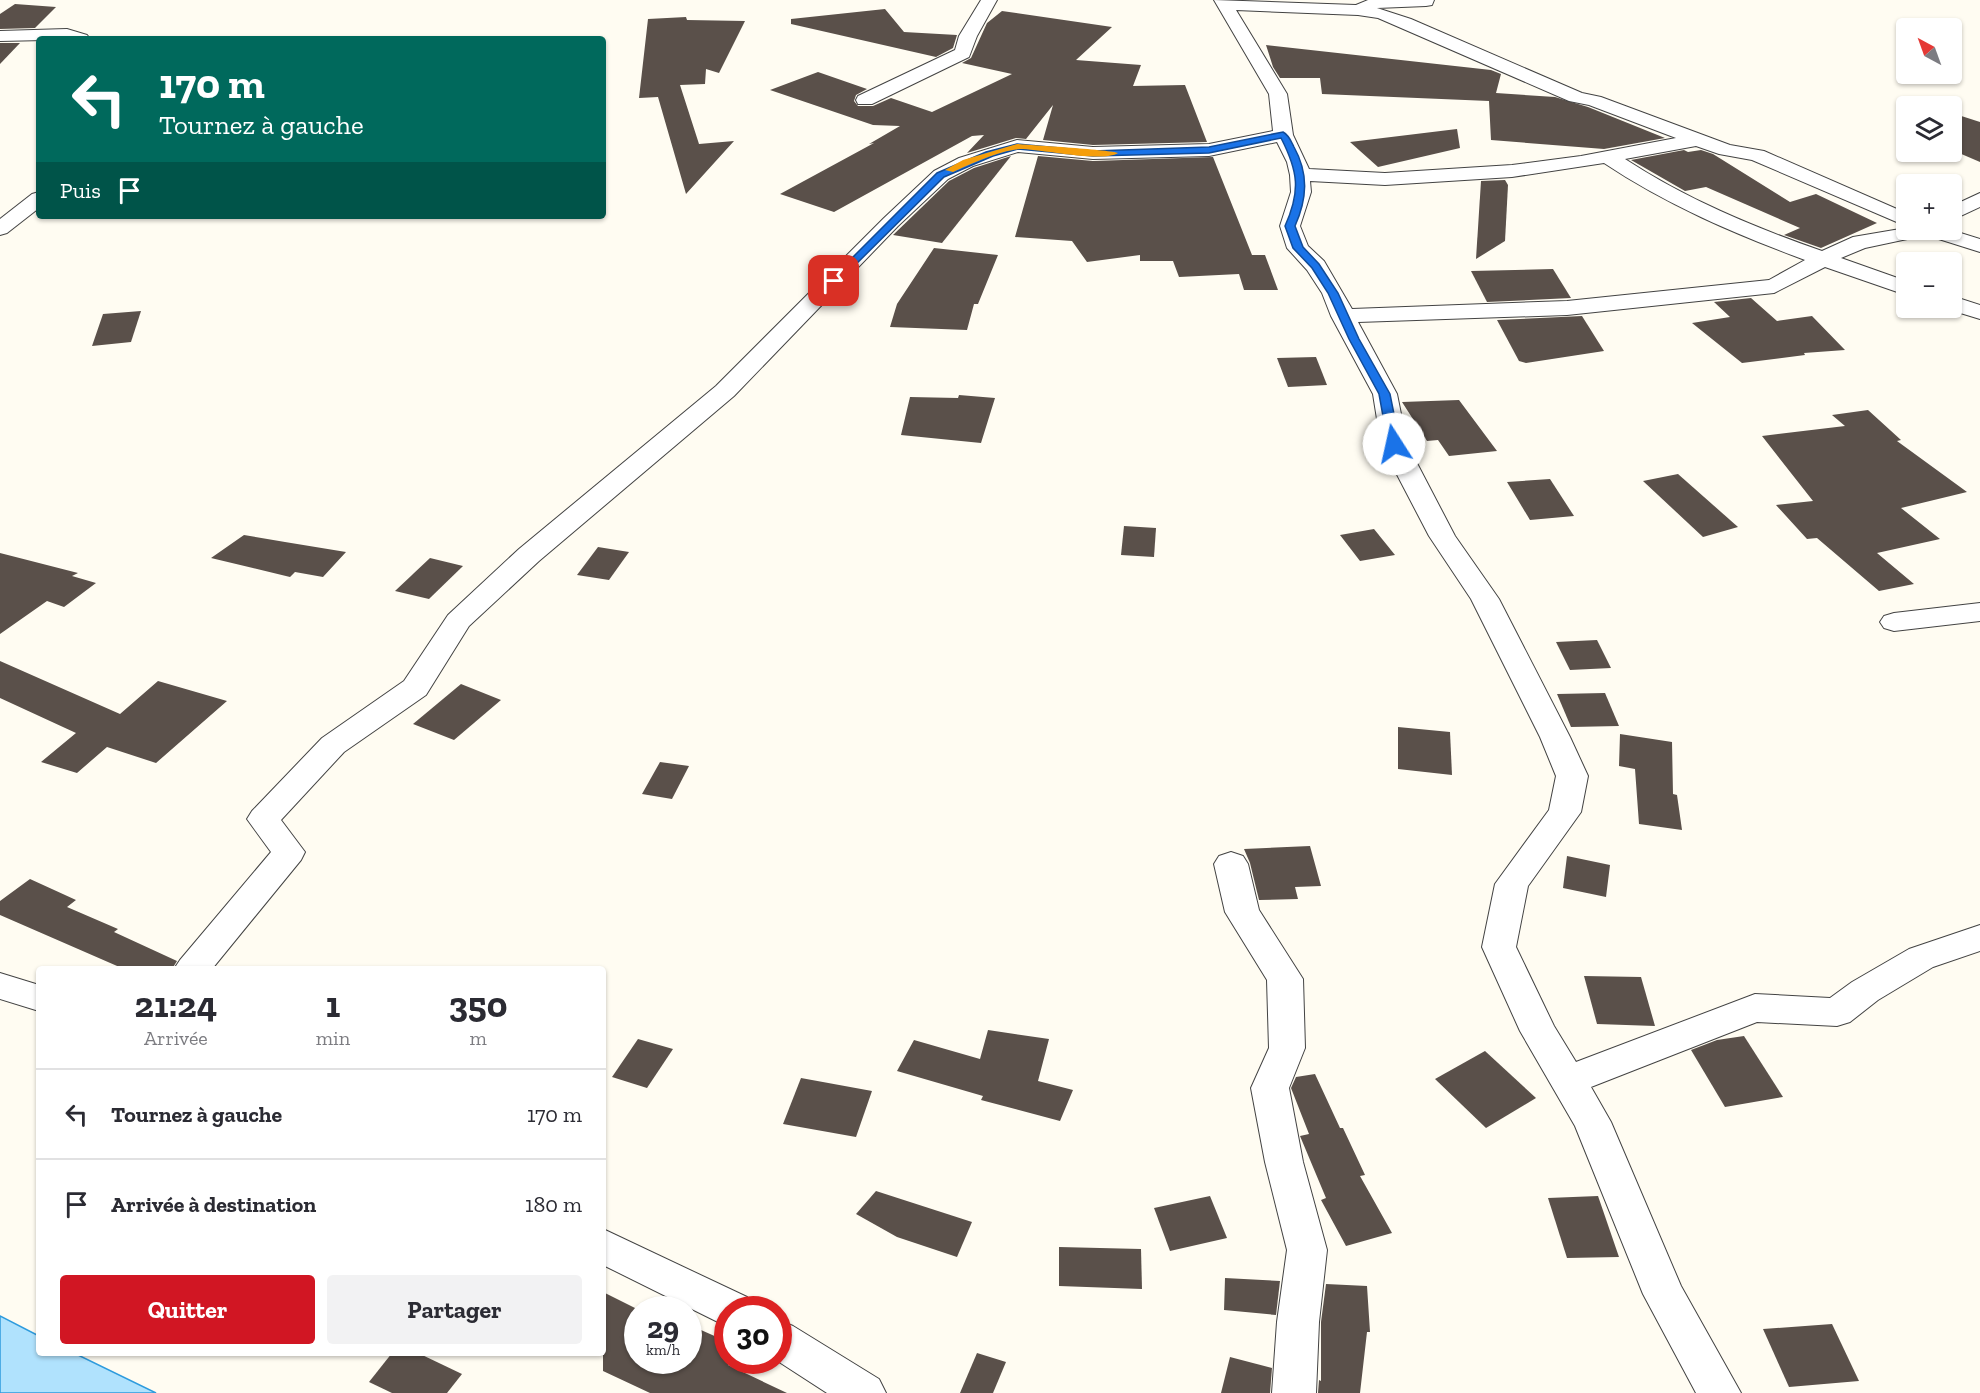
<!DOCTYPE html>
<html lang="fr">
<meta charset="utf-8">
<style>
:root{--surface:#fff;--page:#f2f2f3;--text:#2b2b33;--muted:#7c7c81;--line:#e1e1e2;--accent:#d11623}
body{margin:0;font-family:"Zilla Slab",serif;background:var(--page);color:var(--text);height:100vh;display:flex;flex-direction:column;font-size:22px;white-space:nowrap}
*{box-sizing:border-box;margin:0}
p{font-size:20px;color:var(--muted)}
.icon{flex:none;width:33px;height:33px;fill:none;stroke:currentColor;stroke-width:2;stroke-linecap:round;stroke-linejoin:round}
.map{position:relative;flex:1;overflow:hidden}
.panel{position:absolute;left:36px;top:966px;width:570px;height:390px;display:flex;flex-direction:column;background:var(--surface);border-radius:6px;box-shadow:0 2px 4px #0004}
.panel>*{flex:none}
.top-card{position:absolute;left:36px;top:36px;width:570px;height:183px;border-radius:6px;box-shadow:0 2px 4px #0004;background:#00695c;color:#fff;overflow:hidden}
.needle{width:39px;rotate:319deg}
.controls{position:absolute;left:1896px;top:18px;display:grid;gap:12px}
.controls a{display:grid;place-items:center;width:66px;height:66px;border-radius:6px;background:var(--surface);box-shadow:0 2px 4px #0004;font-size:30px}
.speed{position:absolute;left:624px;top:1296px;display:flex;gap:12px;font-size:30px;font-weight:700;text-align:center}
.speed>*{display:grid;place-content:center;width:78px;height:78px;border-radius:50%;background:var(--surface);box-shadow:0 2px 4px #0004;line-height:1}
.speed small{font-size:15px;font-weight:400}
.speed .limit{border:9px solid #d22;background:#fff;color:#111}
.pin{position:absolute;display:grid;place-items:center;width:51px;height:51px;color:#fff;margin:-26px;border-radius:12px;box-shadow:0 3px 9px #0006}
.me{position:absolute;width:66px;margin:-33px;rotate:350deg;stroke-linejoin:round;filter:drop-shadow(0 0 4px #0008)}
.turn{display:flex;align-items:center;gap:21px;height:126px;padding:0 24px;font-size:27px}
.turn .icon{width:78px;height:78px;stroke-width:2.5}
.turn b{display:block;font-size:42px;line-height:51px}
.then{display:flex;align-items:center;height:57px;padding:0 24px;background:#0003;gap:12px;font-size:22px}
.eta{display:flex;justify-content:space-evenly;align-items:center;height:102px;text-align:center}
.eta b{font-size:36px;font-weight:700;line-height:42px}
.cta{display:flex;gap:12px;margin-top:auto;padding:12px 24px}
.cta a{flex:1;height:69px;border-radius:6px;background:var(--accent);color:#fff;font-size:24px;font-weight:700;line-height:69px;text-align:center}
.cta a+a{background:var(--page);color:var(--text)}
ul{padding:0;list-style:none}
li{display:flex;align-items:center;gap:18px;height:90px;padding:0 24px;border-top:2px solid var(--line)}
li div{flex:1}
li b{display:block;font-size:22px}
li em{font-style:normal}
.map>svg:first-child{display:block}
</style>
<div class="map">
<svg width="1980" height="1393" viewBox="0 0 1980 1393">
<rect width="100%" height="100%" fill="#fffcf2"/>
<path fill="#b0e2fd" stroke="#2e9bdd" stroke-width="1.5" d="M0,1316L39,1336V1353H74L156,1393H0Z"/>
<g fill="#5a504a">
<path d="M15,4L56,7L35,28L0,29V14Z"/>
<path d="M885,9L904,32L957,35L953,48L936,57L791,24V19Z"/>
<path d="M1002,11L1112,27L1076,60L1141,65L1133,86L1185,85L1207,142L1093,145L1043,140L1053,105L1026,139L1016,138L967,153L984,135L972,136L834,212L780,194L874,143L869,144L900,126L873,125L770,90L818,72L867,89L856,95L854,101L858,106H873L891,98L932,112L1012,74L962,63L971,58L987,23Z"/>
<path d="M686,17L687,20L745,21L719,73L706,69L705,84L680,85L699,144L734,141L686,194L658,97L639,98L648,19Z"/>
<path d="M0,43H20L0,64Z"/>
<path d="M1266,45L1491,70L1501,74L1496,93L1555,97L1588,107L1665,138L1604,149L1491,140L1489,101L1322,94L1320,78H1280L1273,67Z"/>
<path d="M1952,113L1980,122V162L1952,150Z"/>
<path d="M1457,129L1460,148L1378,167L1350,142Z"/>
<path d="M1684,150L1688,152L1701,150L1713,154L1790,202L1816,194L1877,223L1821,248L1784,235L1800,228L1706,187L1685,191L1631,160Z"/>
<path d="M1011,156L942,243L893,235L949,181L974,168Z"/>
<path d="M1038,156L1093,161L1213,157L1252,255H1265L1278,290H1244L1239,274L1179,277L1173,261H1140V255L1087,262L1072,241L1015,237Z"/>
<path d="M1505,180L1508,185L1505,241L1476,259L1481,181Z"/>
<path d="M934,248L998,255L978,304H974L967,330L890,327L897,304Z"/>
<path d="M1553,269L1571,298L1487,302L1471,271Z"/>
<path d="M1751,298L1777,321L1812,316L1845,350L1804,353L1805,355L1742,363L1692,323L1730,317L1714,302Z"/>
<path d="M141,311L131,342L92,346L103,314Z"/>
<path d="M1582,316L1604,351L1526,363L1519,361L1497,320Z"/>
<path d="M1316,357L1327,385L1288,387L1277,358Z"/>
<path d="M959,395L995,398L981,443L901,435L910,397L958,398Z"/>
<path d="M1459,400L1497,451L1449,456L1438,440L1427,441L1402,402Z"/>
<path d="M1868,410L1901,440L1897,441L1967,492L1901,508L1940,539L1877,553L1914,584L1879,591L1817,538L1807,539L1776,505L1813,501L1762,436L1845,426L1832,415Z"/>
<path d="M1678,474L1738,527L1703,537L1643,481Z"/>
<path d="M1550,479L1574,516L1530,520L1507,482Z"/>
<path d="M1124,526L1156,528L1154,557L1121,555Z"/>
<path d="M1374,529L1395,555L1360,561L1340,535Z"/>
<path d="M244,535L285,542L346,552L323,577L295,572L290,577L211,558Z"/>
<path d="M598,547L629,552L609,580L577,575Z"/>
<path d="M0,553L78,573L72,576L96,583L64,607L47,601L0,634Z"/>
<path d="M430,558L463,566L429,599L395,591Z"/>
<path d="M1597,640L1611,668L1570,670L1556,642Z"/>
<path d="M0,661L120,714L158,681L227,701L156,763L107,747L77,773L41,762L76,733L0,698Z"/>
<path d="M461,684L501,700L454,740L413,724Z"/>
<path d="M1605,693L1619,726L1571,727L1557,694Z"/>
<path d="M1398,727L1450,732L1452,775L1398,769Z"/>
<path d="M1620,734L1672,742L1673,794L1677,795L1682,830L1639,824L1635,769L1619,766Z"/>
<path d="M660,762L689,766L672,799L642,794Z"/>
<path d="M1310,846L1321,886L1295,887L1298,899L1259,900L1250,863L1244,849Z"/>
<path d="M1567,856L1610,865L1606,897L1563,888Z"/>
<path d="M30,879L76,900L67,907L118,929L114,932L177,961L172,969H124L0,915V901Z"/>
<path d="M1584,976L1641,977L1655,1026L1597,1024Z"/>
<path d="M988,1030L1049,1039L1038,1081L1073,1090L1060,1121L981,1100L983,1096L897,1071L914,1040L980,1059Z"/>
<path d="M1744,1036L1783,1097L1725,1107L1691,1050L1717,1040Z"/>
<path d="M638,1039L673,1049L647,1088L612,1077Z"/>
<path d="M1485,1051L1536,1098L1486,1128L1435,1079Z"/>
<path d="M1315,1074L1340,1128H1343L1365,1175L1360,1176L1392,1233L1346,1246L1321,1200L1326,1198L1300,1136L1309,1134L1291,1088L1296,1077Z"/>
<path d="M801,1078L872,1091L856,1137L783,1124Z"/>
<path d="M876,1191L972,1222L957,1257L897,1237L856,1214Z"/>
<path d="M1210,1196L1227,1238L1170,1251L1154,1208Z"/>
<path d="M1598,1196L1619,1257L1567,1258L1548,1198Z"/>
<path d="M1059,1247L1141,1249L1142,1289L1059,1286Z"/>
<path d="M1225,1278L1280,1281L1276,1315L1224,1310Z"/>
<path d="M1326,1284L1367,1286L1370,1332H1367L1360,1393H1318L1319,1380L1321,1381V1322Z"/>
<path d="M603,1292L639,1310H638V1360H688V1332L692,1326L728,1342V1365L787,1393H650L603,1371Z"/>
<path d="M1832,1324L1859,1381L1789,1387L1763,1329Z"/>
<path d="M392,1353H418L462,1374L447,1393H392L369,1382Z"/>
<path d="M977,1353L1006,1362L993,1393H960Z"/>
<path d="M1230,1357L1272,1368L1270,1393H1221Z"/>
</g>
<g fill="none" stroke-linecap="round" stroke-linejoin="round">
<g stroke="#434343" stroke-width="2">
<g id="minor">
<path d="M981,0H997L977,36L969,57L872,104H858L856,100L858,96L955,50L959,36Z"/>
<path d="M1214,0L1356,5L1368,0H1434L1432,5L1426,6L1377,8L1411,19L1582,93L1601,97L1730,145L1764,151L1906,213V226L1752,160L1719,154L1696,146L1625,159C1686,199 1753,227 1822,251L1853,237L1906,228V230H1951L1980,239V252L1926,235L1865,248L1841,258L1906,281V295L1825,267L1774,293L1567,315L1358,322L1397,394L1407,444L1455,536L1499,599L1570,737L1588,776L1581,812L1528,886L1516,947L1554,1026L1576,1062L1755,994L1830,998L1852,982L1909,949L1980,925V951L1933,967L1878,1000L1850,1022L1837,1026L1757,1022L1591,1087L1611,1122L1681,1286L1741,1393H1696L1643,1294L1575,1126L1520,1031L1482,947L1495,884L1549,810L1556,776L1540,737L1471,599L1429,536L1381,444L1373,394L1331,316L1322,293L1307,270L1287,248L1280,226L1291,192L1290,175L1287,162L1277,142L1209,156L1093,159L1018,152L973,166L948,179L898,226L734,396L539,561L469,626L426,695L344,752L281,820L305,852L301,860L212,969H174L180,960L271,852L247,819L252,811L322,738L404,681L448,615L519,549L716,386L884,218L934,171L959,158L1017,140L1093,147L1209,144L1273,131L1269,94ZM1236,10L1358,15L1378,18L1569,101L1589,105L1676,138L1581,156L1512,165L1385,173L1309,169L1293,135L1287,94ZM1604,163C1667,205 1735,234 1805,260L1769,280L1567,301L1352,309L1324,261L1308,246L1300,226L1311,192L1310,181L1385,185L1512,177Z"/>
<path d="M67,29L87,35L90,39L0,41V31Z"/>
<path d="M39,192V208L7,233L0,235V219L32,194Z"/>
<path d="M1980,193V207L1952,220V206Z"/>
<path d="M1952,296L1980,305V319L1944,308H1952Z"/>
<path d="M1980,603V621L1894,631L1884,628L1880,622L1884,616L1894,613Z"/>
<path d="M1231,852L1243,856L1248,864L1259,910L1303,979L1305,1048L1289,1088L1303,1162L1327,1250L1319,1322L1316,1393H1272L1277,1322L1287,1250L1265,1162L1251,1088L1269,1048L1267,980L1225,912L1214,864L1219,856Z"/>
<path d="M0,973L39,985V1011L0,999Z"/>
<path d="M603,1229L747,1297L753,1310H728V1327L603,1265Z"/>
<path d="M778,1320L793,1326L879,1379L886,1393H827L776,1360H778Z"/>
</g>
</g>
<use href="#minor" fill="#fff" fill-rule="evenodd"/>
</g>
<path fill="#1a73e8" stroke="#114b97" stroke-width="1.5" d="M1283,132C1289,135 1291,141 1294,147C1309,174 1307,199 1295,226L1303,247L1319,264L1338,293L1359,339L1390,394L1400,444L1398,446H1390L1388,444L1379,394L1349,339L1328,293L1312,268L1293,248L1285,226C1301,191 1298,171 1281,138L1209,153L1093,156L1018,149L993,156L944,177L837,283L829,281L937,173L986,152L1017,144L1093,151L1209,147Z"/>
<path fill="#f59e0b" d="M1017,144C1031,145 1113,150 1118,153C1102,163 1041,149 1020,149C1001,150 970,164 953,172L945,170L963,160Z"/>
</svg>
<div class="controls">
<a><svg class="needle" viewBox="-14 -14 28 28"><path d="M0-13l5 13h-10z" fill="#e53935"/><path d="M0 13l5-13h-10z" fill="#7c7c81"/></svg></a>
<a><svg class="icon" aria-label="layers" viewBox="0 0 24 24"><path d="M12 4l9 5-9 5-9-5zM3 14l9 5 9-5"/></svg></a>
<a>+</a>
<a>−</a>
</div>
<div class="speed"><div>29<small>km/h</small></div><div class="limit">30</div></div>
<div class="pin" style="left:834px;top:281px;background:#d93025"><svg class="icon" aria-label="arrive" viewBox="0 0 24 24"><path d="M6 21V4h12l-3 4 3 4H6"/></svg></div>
<svg class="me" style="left:1394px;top:444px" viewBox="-20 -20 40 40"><circle r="19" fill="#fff"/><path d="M0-13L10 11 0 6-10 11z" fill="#1a73e8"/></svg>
<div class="top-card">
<div class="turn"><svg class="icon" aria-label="left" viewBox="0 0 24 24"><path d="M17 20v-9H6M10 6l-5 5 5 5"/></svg><div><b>170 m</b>Tournez à gauche</div></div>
<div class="then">Puis<svg class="icon" aria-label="arrive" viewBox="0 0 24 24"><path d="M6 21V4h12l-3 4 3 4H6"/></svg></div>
</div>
<section class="panel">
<div class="eta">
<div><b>21:24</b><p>Arrivée</p></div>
<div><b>1</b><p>min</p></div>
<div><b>350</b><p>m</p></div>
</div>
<ul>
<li><svg class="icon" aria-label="left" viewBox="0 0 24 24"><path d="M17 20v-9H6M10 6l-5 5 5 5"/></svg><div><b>Tournez à gauche</b></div><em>170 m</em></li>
<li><svg class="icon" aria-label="arrive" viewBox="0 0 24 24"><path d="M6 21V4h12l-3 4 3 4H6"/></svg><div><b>Arrivée à destination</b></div><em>180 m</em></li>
</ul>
<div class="cta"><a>Quitter</a><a>Partager</a></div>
</section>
</div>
